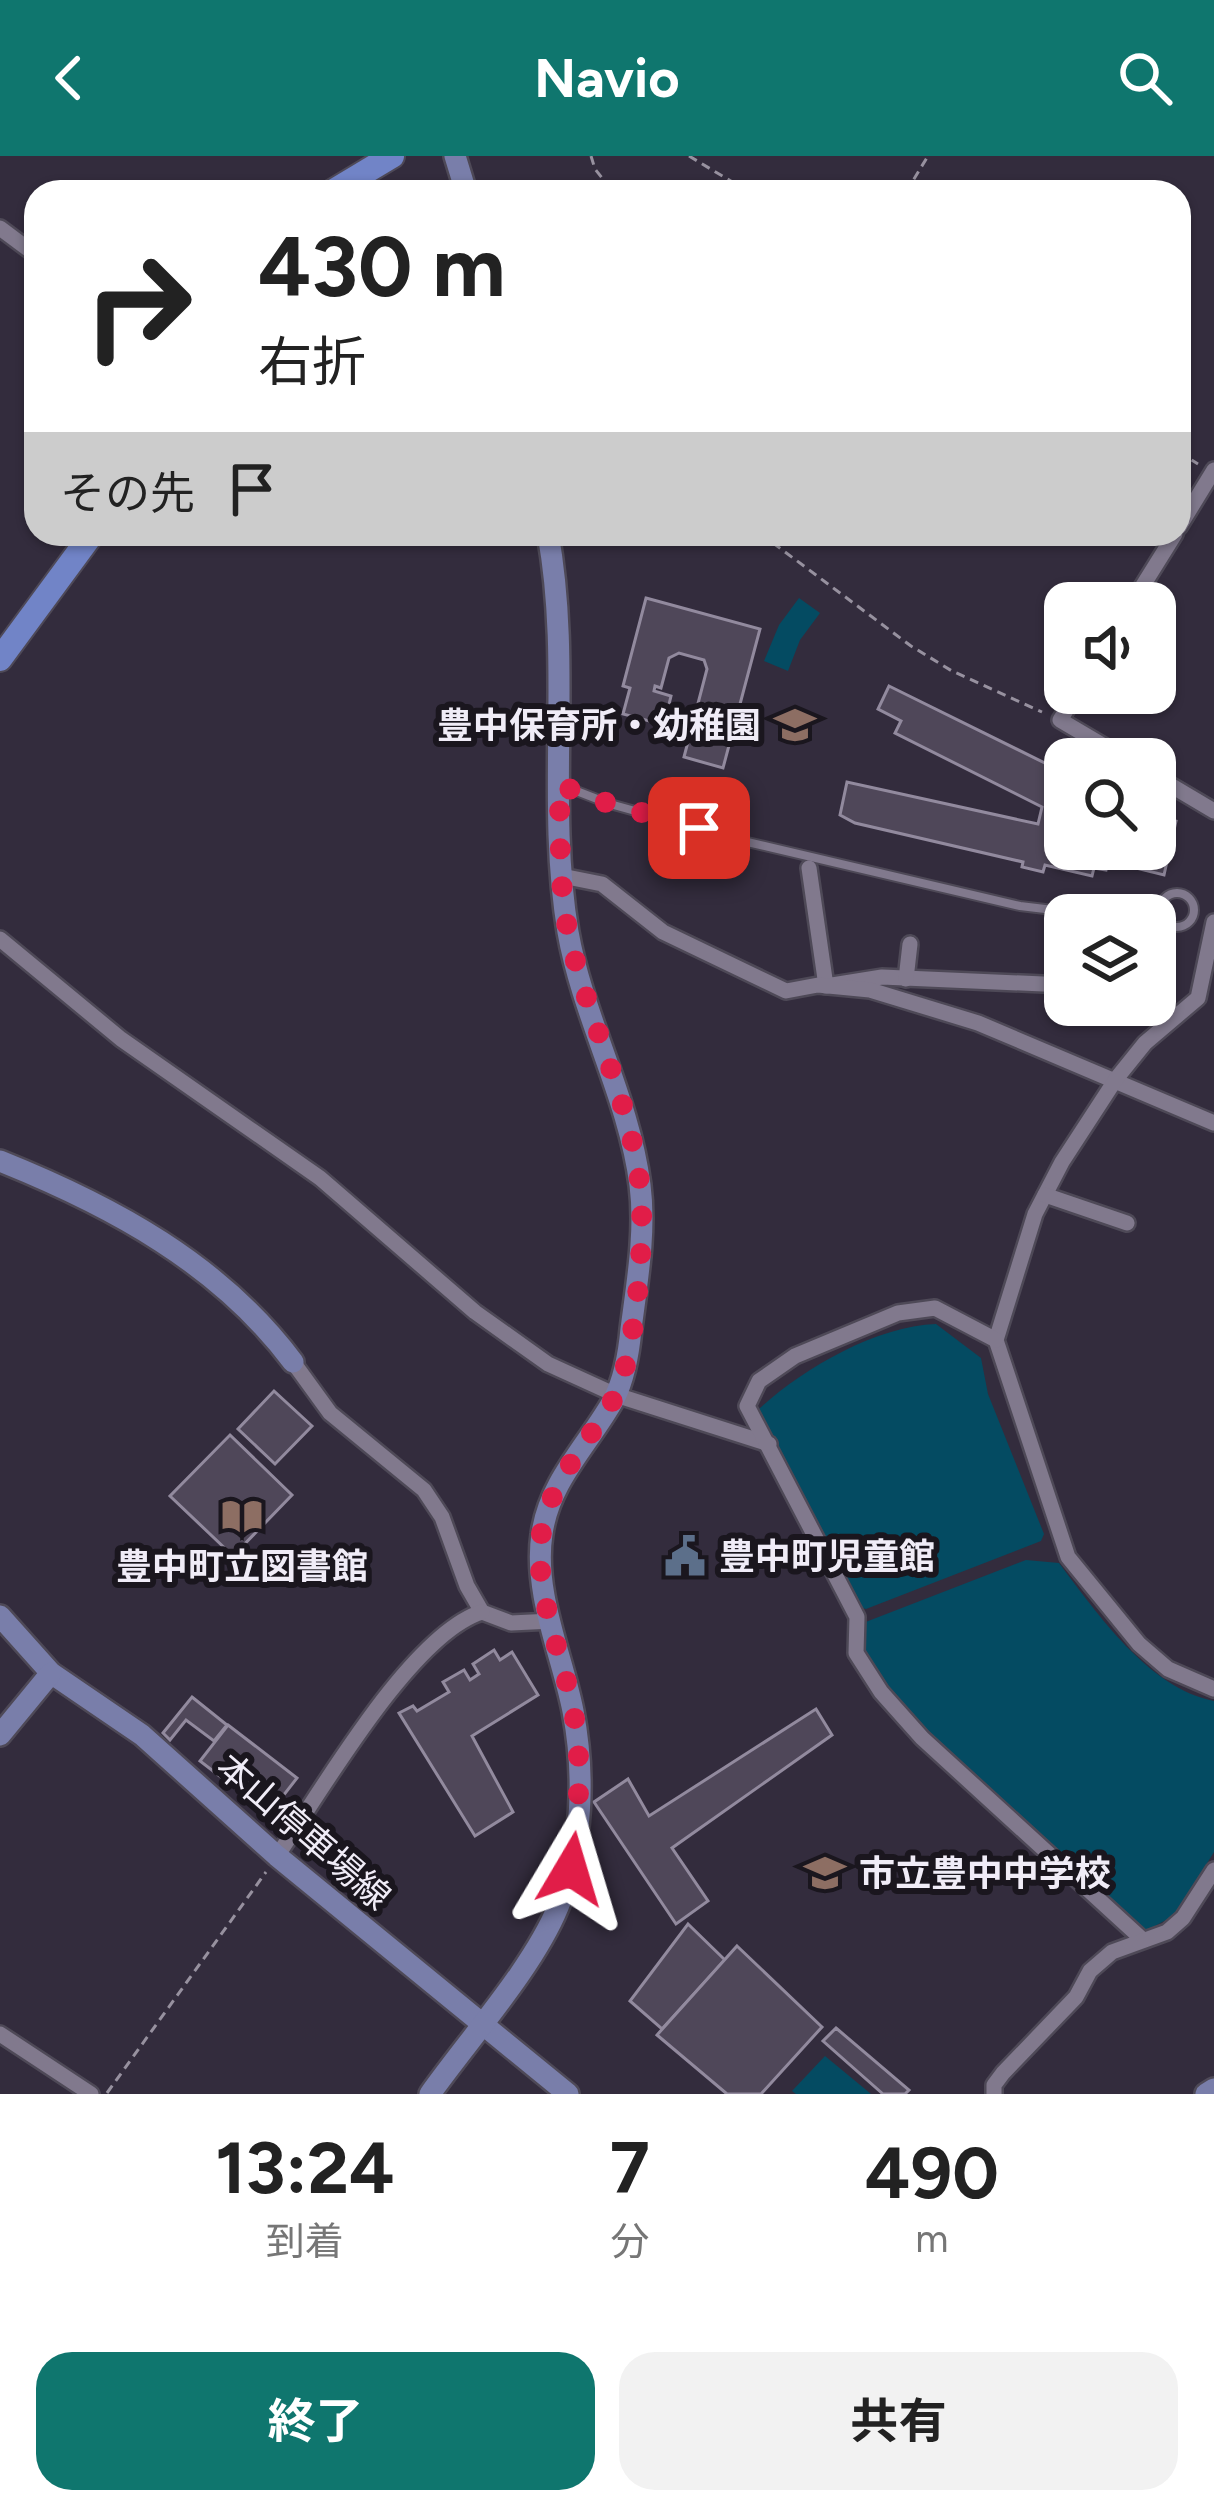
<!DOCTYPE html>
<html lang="ja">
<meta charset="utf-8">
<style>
:root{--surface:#fff;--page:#f2f2f2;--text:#222;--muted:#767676;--accent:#0f766e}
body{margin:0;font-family:Figtree,"Noto Sans JP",sans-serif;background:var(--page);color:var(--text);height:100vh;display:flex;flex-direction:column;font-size:45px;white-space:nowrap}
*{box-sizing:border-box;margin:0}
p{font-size:39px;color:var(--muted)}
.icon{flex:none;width:66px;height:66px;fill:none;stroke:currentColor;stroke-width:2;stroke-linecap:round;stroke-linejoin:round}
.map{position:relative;height:1938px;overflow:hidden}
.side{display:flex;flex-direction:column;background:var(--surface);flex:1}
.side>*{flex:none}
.top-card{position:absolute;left:24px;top:24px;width:1167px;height:366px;border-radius:36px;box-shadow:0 3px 9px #0004;background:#fff;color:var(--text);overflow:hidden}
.tools{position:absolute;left:1044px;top:426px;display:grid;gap:24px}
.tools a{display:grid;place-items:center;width:132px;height:132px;border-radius:24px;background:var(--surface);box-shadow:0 3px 9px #0004;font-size:60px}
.pin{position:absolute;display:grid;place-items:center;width:102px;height:102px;color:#fff;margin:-51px;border-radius:24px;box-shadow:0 6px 18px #0006}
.me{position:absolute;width:132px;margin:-66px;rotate:7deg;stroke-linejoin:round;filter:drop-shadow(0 0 9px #0008)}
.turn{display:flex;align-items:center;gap:42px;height:252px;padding:0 36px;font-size:54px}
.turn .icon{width:156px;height:156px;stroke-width:2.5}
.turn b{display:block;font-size:84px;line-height:102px}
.then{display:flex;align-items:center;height:114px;padding:0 36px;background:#0003;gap:24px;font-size:45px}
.eta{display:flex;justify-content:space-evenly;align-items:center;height:204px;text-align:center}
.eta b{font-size:72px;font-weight:700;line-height:84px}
.primary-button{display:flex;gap:24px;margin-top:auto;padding:24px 36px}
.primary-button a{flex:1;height:138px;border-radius:36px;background:var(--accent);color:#fff;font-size:48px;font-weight:700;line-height:138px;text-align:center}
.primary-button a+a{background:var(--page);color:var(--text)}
header{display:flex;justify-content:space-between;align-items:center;height:156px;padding:0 36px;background:var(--accent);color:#fff;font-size:54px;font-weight:700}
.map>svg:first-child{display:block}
</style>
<header><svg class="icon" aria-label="back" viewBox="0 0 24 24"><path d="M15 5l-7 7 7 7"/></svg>Navio<svg class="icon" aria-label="search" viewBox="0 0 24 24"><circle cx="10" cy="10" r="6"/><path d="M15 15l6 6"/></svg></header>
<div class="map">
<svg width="1214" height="1938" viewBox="0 0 1214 1938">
<rect width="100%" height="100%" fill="#332c3d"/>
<g fill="#044b62">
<path d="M799,442L820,457L800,484L788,515L764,505L779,469Z"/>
<path d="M936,1168L981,1202L988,1238L1044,1378L1041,1385L866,1453L856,1450L759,1253C802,1213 876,1170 936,1168Z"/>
<path d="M1026,1404L1059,1407C1097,1457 1148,1532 1214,1545V1696L1175,1759L1144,1776L915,1563L878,1521L864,1494L863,1467Z"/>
<path d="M825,1900L871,1938H796L792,1935Z"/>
</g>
<g fill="#4f4759" stroke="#928a9e" stroke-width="3">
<path d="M646,442L760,473L723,612L684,601L707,513L704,504L679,497L669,502L661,532L655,530L654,535L671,540L664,569L623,558L630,532L623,530Z"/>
<path d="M889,530L1065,617V693H1155V660L1176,665L1164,719L1108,705L1106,714L1094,712L1092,720L1045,709L1043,716L1022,711L1023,706L855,667L840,659L847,626L1038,668L1042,651L895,577L901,565L878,553Z"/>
<path d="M274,1235L312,1270L275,1308L238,1273Z"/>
<path d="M230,1279L292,1339L233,1400L170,1340Z"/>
<path d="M494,1494L500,1504L512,1496L538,1539L472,1580L513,1656L475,1680L399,1557L413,1550L417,1555L449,1536L443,1526L464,1514L470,1524L479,1518L473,1508Z"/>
<path d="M192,1541L227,1569L214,1585L186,1564L170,1584L163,1577Z"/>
<path d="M816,1553L832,1579L672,1692L708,1745L676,1768L594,1646L628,1623L649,1660Z"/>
<path d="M228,1569L297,1622L269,1658L200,1605Z"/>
<path d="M688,1768L725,1804L662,1873L630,1845Z"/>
<path d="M737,1790L822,1871L761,1938H727L657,1879Z"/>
<path d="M836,1872L909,1934L905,1938H883L823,1885Z"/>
</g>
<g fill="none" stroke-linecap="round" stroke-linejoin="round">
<g stroke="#4e4957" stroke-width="12">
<g id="lane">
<path d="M561,629L610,648L743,685L1020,750L1070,756H1160"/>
<circle cx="1177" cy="754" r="17"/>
</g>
</g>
<g stroke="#4e4957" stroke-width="20">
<g id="street">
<path d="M0,72L36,99"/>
<path d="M1179,371L1214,314"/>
<path d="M1132,447L1175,378"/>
<path d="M1077,537L1060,564L1126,603"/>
<path d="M1155,620L1214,655"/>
<path d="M809,712L826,830L882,821L1065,829"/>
<path d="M562,720L602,728L663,776L786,835L818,829L870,834L978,867L1214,967"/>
<path d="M1214,766L1198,842L1145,887L1116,923L1062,1006L1035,1058L996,1184L1068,1401L1139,1488L1168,1513L1214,1533"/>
<path d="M0,783L121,883L320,1022L475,1156L548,1208L616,1239L769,1288"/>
<path d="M906,823L910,788"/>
<path d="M1045,1039L1127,1067"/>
<path d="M996,1184L935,1152L898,1157L795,1200L759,1225L747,1250L857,1461L856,1497L881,1536L922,1582L1143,1784"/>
<path d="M293,1206L330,1257L424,1334L442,1361L467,1430L482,1456L511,1467L552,1465"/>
<path d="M277,1700C321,1636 411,1478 482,1456"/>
<path d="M0,1878L91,1938"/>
<path d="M994,1938V1929L1003,1917L1076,1841L1090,1815L1112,1796L1167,1776L1183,1762L1214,1714"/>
</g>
</g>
<g stroke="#4e4957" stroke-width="26">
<g id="secondary">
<path d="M455,0L466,36"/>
<path d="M0,1005C112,1050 220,1108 293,1206"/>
<path d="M0,1460L51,1517L142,1579L277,1700L568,1938"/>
<path d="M0,1579L51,1517"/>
<path d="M430,1938C469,1883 533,1812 558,1751C583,1692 585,1618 573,1555C562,1499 533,1436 542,1378C549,1325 589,1288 614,1243C624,1223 629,1195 631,1173C637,1126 646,1076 640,1029C629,942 583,862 568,776C546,645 572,509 548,378"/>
<path d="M1206,1938L1214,1933"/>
</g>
</g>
<g stroke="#4e4957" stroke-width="28">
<g id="primary">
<path d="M332,36L392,0"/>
<path d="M0,503L92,378"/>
</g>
</g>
<g stroke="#97919f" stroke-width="3" stroke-dasharray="9 6" stroke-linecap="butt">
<path d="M591,0L595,13L613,36"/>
<path d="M689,0L749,36"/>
<path d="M906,36L928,0"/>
<path d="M1179,296L1198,308"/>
<path d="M761,378L911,490L952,515L1042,556"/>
<path d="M107,1937L266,1716"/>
</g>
<use href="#lane" stroke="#81798d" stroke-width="8"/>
<use href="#street" stroke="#81798d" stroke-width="15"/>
<use href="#secondary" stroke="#797eaa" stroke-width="21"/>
<use href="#primary" stroke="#7184c7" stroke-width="24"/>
</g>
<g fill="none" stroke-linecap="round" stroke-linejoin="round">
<path stroke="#e11d48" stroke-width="21" stroke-dasharray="0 37.8" d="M571,1713C578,1661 583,1611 574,1559C564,1501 534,1440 541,1380C548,1328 587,1288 613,1244C636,1204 646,1076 640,1029C630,945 589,865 570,784C558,734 561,680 559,629L610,648L699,672"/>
</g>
<defs>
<g id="school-bare" transform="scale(3.24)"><path d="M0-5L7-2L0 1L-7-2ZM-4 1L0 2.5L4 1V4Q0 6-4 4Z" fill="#8d6e63" stroke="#1a161e" stroke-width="2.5" paint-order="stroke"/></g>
<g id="library-bare" transform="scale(3.24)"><path d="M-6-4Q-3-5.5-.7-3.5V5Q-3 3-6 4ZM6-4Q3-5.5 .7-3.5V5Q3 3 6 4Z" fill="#8d6e63" stroke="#1a161e" stroke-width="2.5" paint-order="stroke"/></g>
<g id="civic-bare" transform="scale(3.24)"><path d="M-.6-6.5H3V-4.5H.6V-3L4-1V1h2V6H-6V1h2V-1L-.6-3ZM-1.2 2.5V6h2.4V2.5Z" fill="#5c6f8a" stroke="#1a161e" stroke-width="2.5" paint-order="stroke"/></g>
</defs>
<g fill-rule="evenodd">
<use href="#school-bare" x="795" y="569"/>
<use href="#library-bare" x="242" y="1360"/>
<use href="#civic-bare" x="685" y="1400"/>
<use href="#school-bare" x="825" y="1717"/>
</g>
<g text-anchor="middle" stroke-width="12" stroke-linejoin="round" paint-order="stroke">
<g font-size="36" font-weight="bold" fill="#f0ecf7" stroke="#1a161e" text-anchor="start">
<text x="761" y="582" text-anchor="end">豊中保育所・幼稚園</text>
<text x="719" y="1413">豊中町児童館</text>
<text x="242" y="1423" text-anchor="middle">豊中町立図書館</text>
<text x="859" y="1730">市立豊中中学校</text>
</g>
<g font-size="36" fill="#f0ecf7" stroke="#1a161e">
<text transform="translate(304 1675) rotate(41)" y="13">本山停車場線</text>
</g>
</g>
</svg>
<div class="tools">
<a><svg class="icon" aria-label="sound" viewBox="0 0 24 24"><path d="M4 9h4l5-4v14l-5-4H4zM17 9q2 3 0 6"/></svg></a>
<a><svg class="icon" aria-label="search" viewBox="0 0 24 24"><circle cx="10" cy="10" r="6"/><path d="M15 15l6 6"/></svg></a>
<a><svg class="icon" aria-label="layers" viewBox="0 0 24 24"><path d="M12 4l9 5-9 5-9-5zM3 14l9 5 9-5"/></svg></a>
</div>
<div class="pin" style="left:699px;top:672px;background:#d93025"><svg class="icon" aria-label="arrive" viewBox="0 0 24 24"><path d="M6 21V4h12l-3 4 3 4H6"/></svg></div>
<svg class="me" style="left:571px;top:1713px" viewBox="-20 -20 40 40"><path d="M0-17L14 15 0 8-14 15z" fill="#e11d48" stroke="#fff" stroke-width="4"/></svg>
<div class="top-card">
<div class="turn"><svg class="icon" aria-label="right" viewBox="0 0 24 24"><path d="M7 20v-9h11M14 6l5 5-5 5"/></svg><div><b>430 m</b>右折</div></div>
<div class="then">その先<svg class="icon" aria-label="arrive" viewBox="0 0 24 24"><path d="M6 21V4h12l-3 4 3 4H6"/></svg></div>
</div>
</div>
<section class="side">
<div class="eta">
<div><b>13:24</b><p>到着</p></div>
<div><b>7</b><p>分</p></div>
<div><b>490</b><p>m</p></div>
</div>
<div class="primary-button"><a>終了</a><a>共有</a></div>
</section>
